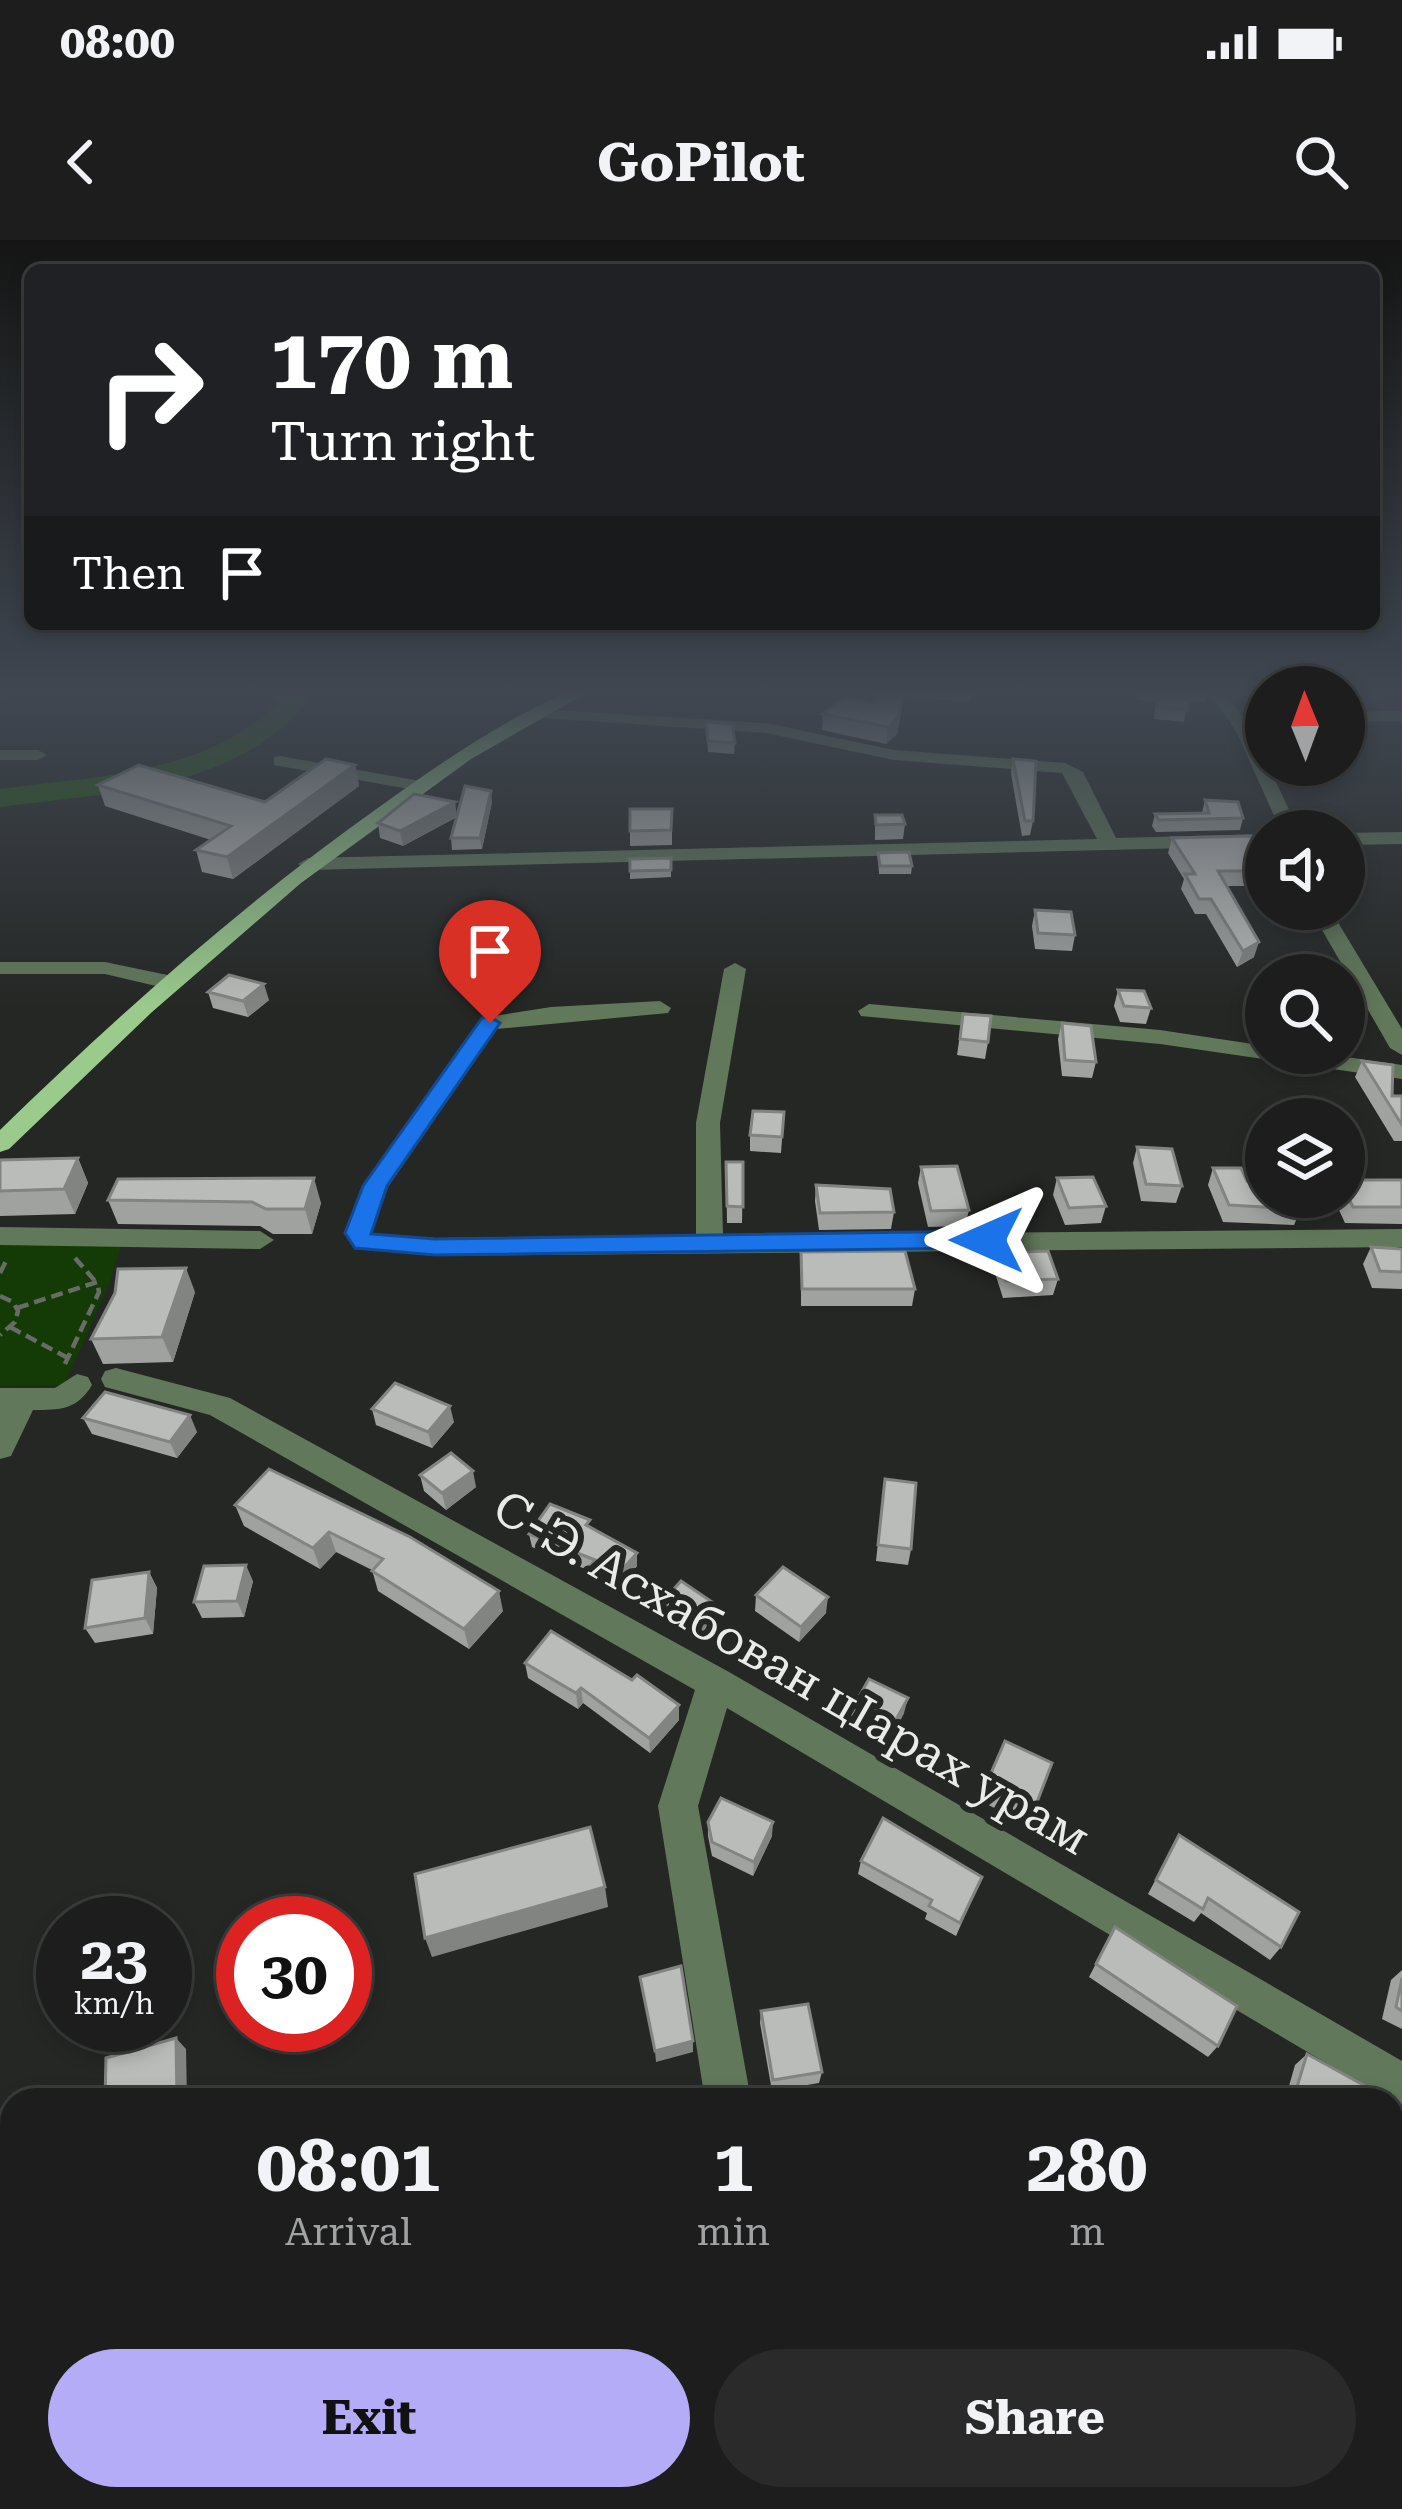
<!DOCTYPE html>
<meta charset="utf-8">
<style>
:root{--surface:#1c1d1c;--page:#292a29;--text:#f1f3f6;--muted:#a0a2a3;--line:#3a3b3b;--accent:#b5acf8}
body{margin:0;font-family:"Roboto Serif",serif;background:var(--page);color:var(--text);height:100vh;display:flex;flex-direction:column;font-size:45px;white-space:nowrap}
*{box-sizing:border-box;margin:0}
p{font-size:39px;color:var(--muted)}
.icon{flex:none;width:66px;height:66px;fill:none;stroke:currentColor;stroke-width:2;stroke-linecap:round;stroke-linejoin:round}
.map{position:relative;flex:1;overflow:hidden}
.panel{position:absolute;left:0px;top:1848px;width:1404px;height:423px;display:flex;flex-direction:column;background:var(--surface);border-radius:36px 36px 0 0;box-shadow:0 6px 18px #0003,0 0 0 3px var(--line)}
.panel>*{flex:none}
.banner{position:absolute;left:24px;top:24px;width:1356px;height:366px;border-radius:18px;box-shadow:0 6px 18px #0003,0 0 0 3px var(--line);background:#202124;color:#fff;overflow:hidden}
.needle{width:78px;rotate:359deg}
.tools{position:absolute;left:1245px;top:426px;display:grid;gap:24px}
.tools a{display:grid;place-items:center;width:120px;height:120px;border-radius:50%;background:var(--surface);box-shadow:0 6px 18px #0003,0 0 0 3px var(--line);font-size:60px}
.speed{position:absolute;left:36px;top:1656px;display:flex;gap:24px;font-size:60px;font-weight:700;text-align:center}
.speed>*{display:grid;place-content:center;width:156px;height:156px;border-radius:50%;background:var(--surface);box-shadow:0 6px 18px #0003,0 0 0 3px var(--line);line-height:1}
.speed small{font-size:30px;font-weight:400}
.speed .limit{border:18px solid #d22;background:#fff;color:#111}
.pin{position:absolute;display:grid;place-items:center;width:102px;height:102px;color:#fff;margin:-123px -51px;border-radius:50% 50% 50% 0;rotate:-45deg;box-shadow:0 0 12px #0007}
.pin .icon{rotate:45deg}
.me{position:absolute;width:132px;margin:-66px;rotate:270deg;stroke-linejoin:round;filter:drop-shadow(0 0 9px #0008)}
.turn{display:flex;align-items:center;gap:42px;height:252px;padding:0 48px;font-size:54px}
.turn .icon{width:156px;height:156px;stroke-width:2.5}
.turn b{display:block;font-size:84px;line-height:102px}
.then{display:flex;align-items:center;height:114px;padding:0 48px;background:#0003;gap:24px;font-size:45px}
.eta{display:flex;justify-content:space-evenly;align-items:center;height:204px;text-align:center}
.eta b{font-size:72px;font-weight:700;line-height:84px}
.primary-button{display:flex;gap:24px;margin-top:auto;padding:24px 48px}
.primary-button a{flex:1;height:138px;border-radius:72px;background:var(--accent);color:#111;font-size:48px;font-weight:700;line-height:138px;text-align:center}
.primary-button a+a{background:var(--page);color:var(--text)}
.status{display:flex;justify-content:space-between;align-items:center;height:84px;padding:0 60px;background:var(--surface);direction:ltr}
.status svg{height:33px;fill:currentColor}
header{display:flex;justify-content:space-between;align-items:center;height:156px;padding:0 48px;background:var(--surface);font-size:54px;font-weight:700}
.map>svg:first-child{display:block}
</style>
<div class="status"><b>08:00</b><svg viewBox="0 0 49 12"><path d="M0 12V9h3v3zM5 12V6h3v6zM10 12V3h3v9zM15 12V0h3v12zM26 1h20v11H26zM47 4h2v5h-2z"/></svg></div>
<header><svg class="icon" aria-label="back" viewBox="0 0 24 24"><path d="M15 5l-7 7 7 7"/></svg>GoPilot<svg class="icon" aria-label="search" viewBox="0 0 24 24"><circle cx="10" cy="10" r="6"/><path d="M15 15l6 6"/></svg></header>
<div class="map">
<svg width="1402" height="2269" viewBox="0 0 1402 2269">
<rect width="100%" height="100%" fill="#252725"/>
<path fill="#143b05" d="M0,1001L122,1002L109,1044L64,1145L0,1146Z"/>
<g fill="none" stroke-linecap="round" stroke-linejoin="round">
<g fill="#245a10" fill-rule="evenodd">
<path d="M0,452H18L0,460Z"/>
<path d="M270,452H298L307,461C237,551 104,553 0,567V549C97,536 205,535 279,462Z"/>
</g>
<g stroke="#696b69" stroke-width="4.5" stroke-dasharray="12 6" stroke-linecap="butt">
<path d="M75,1018L95,1041"/>
<path d="M0,1033L8,1017"/>
<path d="M0,1056L13,1062L18,1071L15,1082L0,1095"/>
<path d="M17,1068L97,1042L99,1052L63,1128"/>
<path d="M10,1087L68,1118"/>
</g>
<g fill="#61785a" fill-rule="evenodd">
<path d="M1209,452H1225L1253,493L1299,591H1281L1237,493Z"/>
<path d="M535,469L766,483L894,510L1065,523L1083,532L1116,598L1266,594V606L308,630L298,624L308,618L1097,599L1062,533L894,520L766,493L529,477L527,474Z"/>
<path d="M1402,471V481L1344,482V472Z"/>
<path d="M0,510H38L47,515L38,520H0Z"/>
<path d="M280,516L420,541L429,546L420,551L274,525V517Z"/>
<path d="M1402,592V604L1344,605V593Z"/>
<path d="M1310,669H1330L1402,789V815L1390,808Z"/>
<path d="M0,722H105L177,737L180,742L169,749L105,734H0Z"/>
<path d="M735,723L746,729L720,883L723,995L1402,989V1007L435,1016L354,1008L344,993L362,946L482,778L551,767L660,761L671,768L668,773L497,789L388,947L372,993L435,998L696,995V883L724,729Z"/>
<path d="M869,764L1160,790L1266,806V813H1318L1402,825V839L1160,804L861,776L858,771Z"/>
<path d="M0,987L260,991L274,1000L260,1009L0,1005Z"/>
<path d="M116,1128L230,1158L729,1432L1402,1821V1868L727,1468L698,1566L751,1860H705L658,1566L695,1450L210,1175L105,1147L101,1139L105,1131Z"/>
<path d="M77,1134L88,1137L92,1145C77,1170 60,1170 33,1170L11,1216L0,1219V1148H55Z"/>
</g>
<path fill="#9acb8c" fill-rule="evenodd" d="M568,452H588L471,519L301,643L152,772L9,909L0,912V890C120,773 245,662 382,565C441,523 501,481 568,452Z"/>
</g>
<g fill="#a0a29f">
<path d="M878,452H975L969,461L904,457L897,494L886,504L822,490L823,474L875,463Z"/>
<path d="M1135,452H1209L1206,462L1188,461L1184,482L1154,479L1156,461L1139,460Z"/>
<path d="M706,482L735,503L734,514L708,512Z"/>
<path d="M1013,519L1033,581L1030,595L1022,596L1011,534Z"/>
<path d="M355,525L359,546L233,639L202,632L196,610L211,600L105,566L98,545L265,562Z"/>
<path d="M1205,560L1243,578L1240,590L1156,592L1152,586L1155,574L1202,573Z"/>
<path d="M492,562L482,609L452,610L451,598L457,577L403,606L380,598L378,583L457,574Z"/>
<path d="M630,569H672V605L630,606Z"/>
<path d="M875,575L905,584L903,599L875,600Z"/>
<path d="M1172,598L1266,604V646H1227L1254,717L1237,727L1206,674H1195L1181,649L1184,639L1168,613Z"/>
<path d="M878,613L912,626L911,634H879Z"/>
<path d="M671,618V637L630,639V619Z"/>
<path d="M1035,670L1075,695L1072,711L1035,709L1032,686Z"/>
<path d="M1344,749L1359,771L1352,787H1344Z"/>
<path d="M1118,750L1151,768L1146,784L1120,782L1114,766Z"/>
<path d="M208,752L269,760L248,777L213,768Z"/>
<path d="M963,774L988,802L985,819L957,815Z"/>
<path d="M1062,783L1096,822L1092,838L1062,836L1058,799Z"/>
<path d="M1362,821L1392,856H1402V901H1394L1355,837Z"/>
<path d="M784,872L781,913L750,911V895Z"/>
<path d="M1137,907L1182,946L1176,963L1141,961L1133,923Z"/>
<path d="M78,918L88,943L75,974L0,976V920Z"/>
<path d="M726,922H743L742,983H727Z"/>
<path d="M921,927L969,970L965,986L928,987L918,943Z"/>
<path d="M1213,928L1247,941L1301,969L1294,985L1223,982L1208,945Z"/>
<path d="M1057,938L1106,966L1101,983L1065,985L1053,955Z"/>
<path d="M1344,940H1402V984L1345,983L1333,957H1344Z"/>
<path d="M816,945L894,972L891,989L819,990L815,961Z"/>
<path d="M108,960L321,963L312,994H273L260,986L118,984Z"/>
<path d="M1371,1007L1402,1009V1049L1372,1048L1363,1024Z"/>
<path d="M801,1012L915,1049L912,1066H801Z"/>
<path d="M997,1013L1058,1039L1053,1055L1003,1058L994,1030Z"/>
<path d="M195,1052L173,1122L103,1124L91,1099Z"/>
<path d="M372,1169L454,1182L432,1208L376,1185Z"/>
<path d="M83,1178L197,1192L177,1218L92,1194Z"/>
<path d="M269,1229L503,1371L469,1409L378,1351L372,1330L336,1312L320,1329L244,1286L235,1265Z"/>
<path d="M420,1235L476,1247L446,1270L424,1251Z"/>
<path d="M885,1239L911,1309L908,1325L876,1321Z"/>
<path d="M590,1287L637,1313V1326L614,1353L591,1339L590,1331L532,1307L529,1294Z"/>
<path d="M149,1332L157,1348L153,1394L95,1403L85,1388Z"/>
<path d="M253,1341L244,1377L202,1378L194,1362Z"/>
<path d="M756,1355L826,1373L799,1402L755,1371Z"/>
<path d="M662,1362L715,1364V1379L696,1400L662,1377Z"/>
<path d="M525,1423L679,1480L650,1513L583,1463L578,1469L528,1438Z"/>
<path d="M853,1467L904,1473L884,1511L850,1482Z"/>
<path d="M1052,1523L1028,1584L980,1561L985,1547Z"/>
<path d="M708,1582L772,1596L753,1636L712,1616L708,1596Z"/>
<path d="M1179,1595L1281,1707L1270,1720L1201,1673L1194,1682L1148,1654Z"/>
<path d="M861,1621L982,1637L956,1696L925,1679L927,1673L858,1634Z"/>
<path d="M1115,1687L1218,1806L1208,1817L1089,1737Z"/>
<path d="M1402,1730V1789L1382,1779L1391,1740Z"/>
<path d="M761,1771L822,1832L819,1843L772,1851L760,1783Z"/>
<path d="M1307,1814L1363,1860H1285L1295,1825Z"/>
<path d="M998,2259H1109L1113,2269H1001Z"/>
<path d="M1142,2259H1233L1237,2269H1145Z"/>
</g>
<g fill="#828482">
<path d="M904,452L897,494L886,504L888,487Z"/>
<path d="M355,525L359,546L233,639L227,617Z"/>
<path d="M491,551L492,562L482,609L480,598Z"/>
<path d="M455,562L457,576L403,606L400,591Z"/>
<path d="M1259,702L1254,717L1237,727L1243,711Z"/>
<path d="M264,744L269,760L248,777L243,761Z"/>
<path d="M78,918L88,943L75,974L64,949Z"/>
<path d="M314,938L321,963L312,994L305,969Z"/>
<path d="M186,1028L195,1052L173,1122L162,1097Z"/>
<path d="M450,1166L454,1182L432,1208L428,1192Z"/>
<path d="M190,1175L197,1192L177,1218L170,1202Z"/>
<path d="M473,1231L476,1247L446,1270L442,1253Z"/>
<path d="M329,1292L336,1312L320,1329L313,1308Z"/>
<path d="M637,1313V1326L614,1353L613,1340Z"/>
<path d="M246,1325L253,1341L244,1377L237,1361Z"/>
<path d="M149,1332L157,1348L153,1394L145,1378Z"/>
<path d="M499,1351L503,1371L469,1409L464,1389Z"/>
<path d="M828,1357L826,1373L799,1402L801,1387Z"/>
<path d="M715,1364V1379L696,1400V1385Z"/>
<path d="M581,1448L583,1463L578,1469L576,1453Z"/>
<path d="M908,1458L904,1473L884,1511L887,1496Z"/>
<path d="M679,1465V1480L650,1513L649,1498Z"/>
<path d="M773,1582L772,1596L753,1636L754,1622Z"/>
<path d="M605,1647L608,1667L432,1717L425,1698Z"/>
<path d="M176,1798L186,1809L187,1860H177Z"/>
<path d="M693,1801V1812L656,1822L655,1811Z"/>
<path d="M12,2085V2101L0,2104V2089Z"/>
<path d="M381,2259H395L371,2269H356Z"/>
</g>
<g fill="#babcb9" stroke="#828482" stroke-width="3">
<path d="M878,452H904L898,477L888,487L823,474L846,457L875,463Z"/>
<path d="M1158,452H1189L1188,470L1156,467Z"/>
<path d="M706,482L732,484L735,503L708,501Z"/>
<path d="M326,519L355,525L227,617L196,610L231,586L98,545L139,525L265,562Z"/>
<path d="M1013,519L1036,521L1033,581H1025Z"/>
<path d="M465,546L491,551L480,598H451Z"/>
<path d="M414,554L455,562L400,591L378,583Z"/>
<path d="M1205,560L1238,562L1243,578L1159,580L1155,574L1209,573Z"/>
<path d="M630,569H672L671,590L630,591Z"/>
<path d="M875,575H902L905,584L876,585Z"/>
<path d="M1251,596L1254,604H1266V631H1218L1259,702L1243,711L1211,659H1199L1185,634H1195L1172,598Z"/>
<path d="M909,612L912,626H880L878,613Z"/>
<path d="M671,618V630L630,631V619Z"/>
<path d="M1035,670L1071,672L1075,695L1038,693Z"/>
<path d="M229,735L264,744L243,761L208,752Z"/>
<path d="M1344,749L1359,771H1344Z"/>
<path d="M1118,750L1144,751L1151,768L1124,766Z"/>
<path d="M963,774L991,776L988,802L960,799Z"/>
<path d="M1062,783L1091,786L1096,822L1065,820Z"/>
<path d="M1362,821L1393,825L1392,856H1402V885Z"/>
<path d="M753,871L784,872L782,897L750,895Z"/>
<path d="M1137,907L1172,909L1182,946L1146,944Z"/>
<path d="M78,918L64,949L0,951V920Z"/>
<path d="M726,922H743V967L727,966Z"/>
<path d="M957,926L969,970L931,971L921,927Z"/>
<path d="M1213,928H1241L1247,941H1266V957H1297L1301,969L1229,965Z"/>
<path d="M1093,937L1106,966L1069,968L1057,938Z"/>
<path d="M314,938L305,969H266L252,962L108,960L118,939Z"/>
<path d="M1344,940H1402V967H1353L1344,949Z"/>
<path d="M816,945L890,949L894,972L820,973Z"/>
<path d="M1371,1007L1402,1009V1032L1380,1031Z"/>
<path d="M905,1011L915,1049H802L801,1012Z"/>
<path d="M1048,1011L1058,1039L1006,1041L997,1013Z"/>
<path d="M186,1028L162,1097L91,1099L115,1053L118,1029Z"/>
<path d="M395,1143L450,1166L428,1192L372,1169Z"/>
<path d="M105,1152L190,1175L170,1202L83,1178Z"/>
<path d="M451,1213L473,1231L442,1253L420,1235Z"/>
<path d="M269,1229L410,1297L499,1351L464,1389L372,1331L383,1319L329,1292L313,1308L235,1265Z"/>
<path d="M885,1239L916,1243L911,1309L878,1305Z"/>
<path d="M550,1264L590,1280L586,1285L637,1313L613,1340L590,1326L595,1320L529,1294Z"/>
<path d="M246,1325L237,1361L194,1362L204,1326Z"/>
<path d="M783,1327L828,1357L801,1387L756,1355Z"/>
<path d="M149,1332L145,1378L85,1388L92,1340Z"/>
<path d="M681,1341L715,1364L696,1385L662,1362Z"/>
<path d="M551,1391L632,1440L637,1435L679,1465L649,1498L581,1448L576,1453L525,1423Z"/>
<path d="M869,1439L908,1458L887,1496L853,1467Z"/>
<path d="M1005,1501L1052,1523L1034,1570L985,1547Z"/>
<path d="M721,1558L773,1582L754,1622L712,1602L708,1582Z"/>
<path d="M883,1578L982,1637L960,1683L929,1666L932,1660L861,1621Z"/>
<path d="M590,1587L605,1647L425,1698L415,1634Z"/>
<path d="M1179,1595L1299,1672L1281,1707L1208,1658L1203,1669L1156,1640Z"/>
<path d="M1115,1687L1237,1766L1218,1806L1096,1724Z"/>
<path d="M681,1726L693,1801L655,1811L640,1737Z"/>
<path d="M1402,1738V1771L1396,1767Z"/>
<path d="M808,1764L822,1832L773,1840L761,1771Z"/>
<path d="M176,1798L177,1860H105L106,1818Z"/>
<path d="M1307,1814L1367,1847L1363,1860H1293Z"/>
<path d="M12,2002V2085L0,2089V2005Z"/>
<path d="M1392,2080H1402V2172L1392,2173Z"/>
<path d="M327,2259H381L356,2269H328Z"/>
<path d="M508,2259H573V2269H509Z"/>
<path d="M1010,2259H1109L1113,2269H1014Z"/>
<path d="M1153,2259H1233L1237,2269H1156Z"/>
</g>
<linearGradient id="sky" x2="0" y2="1"><stop stop-color="#141514"/><stop offset="0.59" stop-color="#404751"/><stop offset="1" stop-color="#404751" stop-opacity="0"/></linearGradient>
<rect width="1402" height="769" fill="url(#sky)"/>
<path fill="#1a73e8" stroke="#114b97" stroke-width="3" d="M490,777L500,783L387,946L371,994L435,999L987,991L999,1000L987,1008L435,1015L355,1008L345,993L363,946L482,778Z"/>
<g text-anchor="middle" stroke-width="12" stroke-linejoin="round" paint-order="stroke">
<g font-size="48" fill="#eaebe9" stroke="#252725">
<text transform="translate(792 1432) rotate(30)" y="17">С-Э. Асхабован цIарах урам</text>
</g>
</g>
</svg>
<div class="tools">
<a><svg class="needle" viewBox="-14 -14 28 28"><path d="M0-13l5 13h-10z" fill="#e53935"/><path d="M0 13l5-13h-10z" fill="#a0a2a3"/></svg></a>
<a><svg class="icon" aria-label="sound" viewBox="0 0 24 24"><path d="M4 9h4l5-4v14l-5-4H4zM17 9q2 3 0 6"/></svg></a>
<a><svg class="icon" aria-label="search" viewBox="0 0 24 24"><circle cx="10" cy="10" r="6"/><path d="M15 15l6 6"/></svg></a>
<a><svg class="icon" aria-label="layers" viewBox="0 0 24 24"><path d="M12 4l9 5-9 5-9-5zM3 14l9 5 9-5"/></svg></a>
</div>
<div class="speed"><div>23<small>km/h</small></div><div class="limit">30</div></div>
<div class="pin" style="left:490px;top:783px;background:#d93025"><svg class="icon" aria-label="arrive" viewBox="0 0 24 24"><path d="M6 21V4h12l-3 4 3 4H6"/></svg></div>
<svg class="me" style="left:987px;top:1000px" viewBox="-20 -20 40 40"><path d="M0-17L14 15 0 8-14 15z" fill="#1a73e8" stroke="#fff" stroke-width="4"/></svg>
<div class="banner">
<div class="turn"><svg class="icon" aria-label="right" viewBox="0 0 24 24"><path d="M7 20v-9h11M14 6l5 5-5 5"/></svg><div><b>170 m</b>Turn right</div></div>
<div class="then">Then<svg class="icon" aria-label="arrive" viewBox="0 0 24 24"><path d="M6 21V4h12l-3 4 3 4H6"/></svg></div>
</div>
<section class="panel">
<div class="eta">
<div><b>08:01</b><p>Arrival</p></div>
<div><b>1</b><p>min</p></div>
<div><b>280</b><p>m</p></div>
</div>
<div class="primary-button"><a>Exit</a><a>Share</a></div>
</section>
</div>
